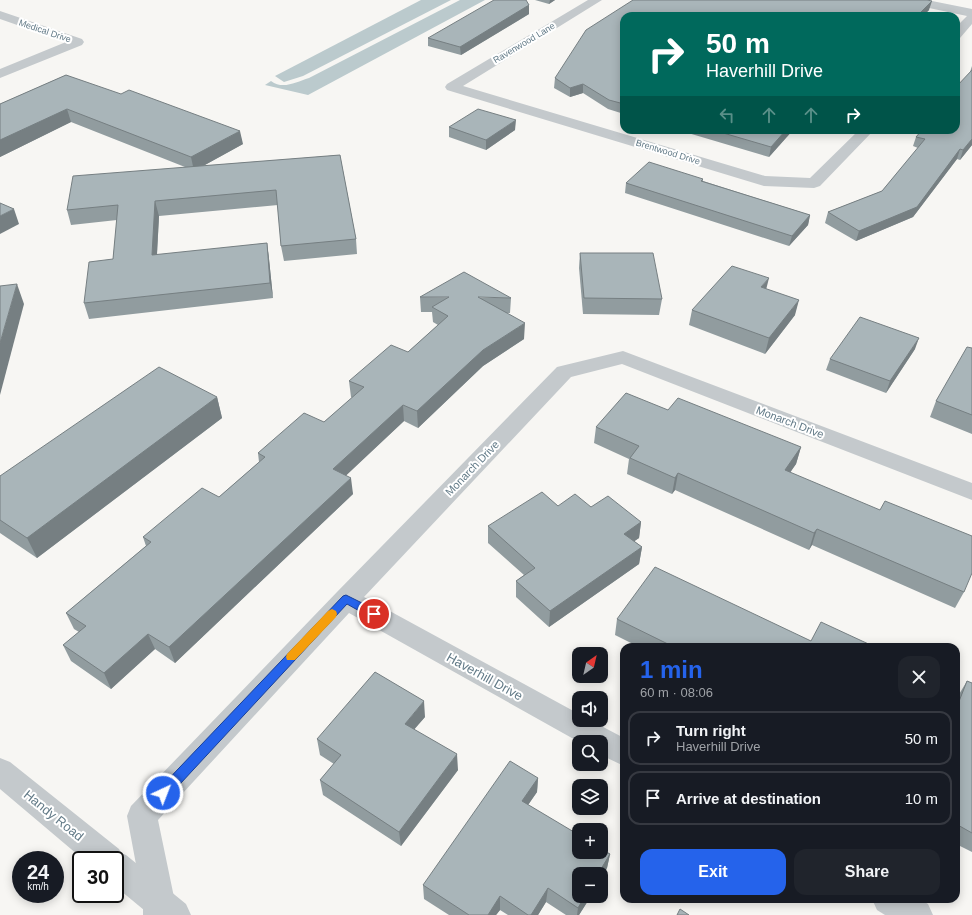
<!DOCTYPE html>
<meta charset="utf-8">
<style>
:root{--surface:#171b24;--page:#20242c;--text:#f1f3f6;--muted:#9ea1a6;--line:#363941;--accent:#2563eb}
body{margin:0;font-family:Arial,sans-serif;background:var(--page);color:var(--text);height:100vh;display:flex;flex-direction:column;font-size:15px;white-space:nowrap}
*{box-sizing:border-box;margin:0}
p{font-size:13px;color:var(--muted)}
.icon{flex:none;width:22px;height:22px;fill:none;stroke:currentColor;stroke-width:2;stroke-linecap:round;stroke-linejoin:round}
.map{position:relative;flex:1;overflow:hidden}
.side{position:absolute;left:620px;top:643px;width:340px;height:260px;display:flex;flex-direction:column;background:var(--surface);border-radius:12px;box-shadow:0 2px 10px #0003}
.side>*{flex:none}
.hud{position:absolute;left:620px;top:12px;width:340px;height:122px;border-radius:12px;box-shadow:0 2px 10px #0003;background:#00695c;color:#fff;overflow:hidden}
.needle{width:26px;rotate:34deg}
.controls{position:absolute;left:572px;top:647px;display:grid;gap:8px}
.controls a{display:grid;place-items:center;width:36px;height:36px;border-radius:8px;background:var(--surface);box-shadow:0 2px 10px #0003;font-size:20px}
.speed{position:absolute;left:12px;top:851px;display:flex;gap:8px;font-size:20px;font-weight:700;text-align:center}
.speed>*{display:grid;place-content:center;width:52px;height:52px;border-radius:50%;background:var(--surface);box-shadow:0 2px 10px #0003;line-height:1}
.speed small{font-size:10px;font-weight:400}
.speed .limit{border:2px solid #111;border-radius:6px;background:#fff;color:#111}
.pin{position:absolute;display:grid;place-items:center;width:34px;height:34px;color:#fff;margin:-17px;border:2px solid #fff;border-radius:50%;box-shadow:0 1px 4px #0007}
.me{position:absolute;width:44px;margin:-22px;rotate:43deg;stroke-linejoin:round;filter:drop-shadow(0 0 3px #0008)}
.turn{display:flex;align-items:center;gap:14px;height:84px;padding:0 20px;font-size:18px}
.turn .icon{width:52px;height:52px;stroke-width:2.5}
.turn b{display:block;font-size:28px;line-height:34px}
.lanes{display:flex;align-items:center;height:38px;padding:0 20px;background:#0003;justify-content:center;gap:20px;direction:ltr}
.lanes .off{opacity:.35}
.round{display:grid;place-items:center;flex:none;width:42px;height:42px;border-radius:12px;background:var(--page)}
.headline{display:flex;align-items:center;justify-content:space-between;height:68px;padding:0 20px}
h1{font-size:24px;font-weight:700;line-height:30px;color:var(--accent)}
.cta{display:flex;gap:8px;margin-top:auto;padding:8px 20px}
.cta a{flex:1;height:46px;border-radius:12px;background:var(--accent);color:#fff;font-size:16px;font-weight:700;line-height:46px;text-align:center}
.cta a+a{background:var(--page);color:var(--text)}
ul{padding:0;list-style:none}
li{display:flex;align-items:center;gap:12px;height:54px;margin:0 8px 6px;padding:0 12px;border:2px solid var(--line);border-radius:12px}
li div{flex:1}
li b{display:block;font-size:15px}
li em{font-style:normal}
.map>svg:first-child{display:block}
</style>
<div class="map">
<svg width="972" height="915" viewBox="0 0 972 915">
<rect width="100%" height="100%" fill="#f7f6f3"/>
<g fill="#bbcacd">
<path d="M421,0H451L303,76L284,82L275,76Z"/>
<path d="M460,0H485L308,95L265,85L271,81C283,90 296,82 309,78Z"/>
</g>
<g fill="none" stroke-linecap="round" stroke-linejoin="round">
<g fill="#c4c9cc" fill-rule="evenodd">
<path d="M588,0H602L463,86L765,176L810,178L859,130H874L820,186L814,188L764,186L447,90L445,87L447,84Z"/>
<path d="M904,0H927L972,9V24L960,38L956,39V27L967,16L910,4Z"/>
<path d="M0,11L82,39L84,42L82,45L0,78V69L66,42L0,19Z"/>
<path d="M623,351L972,483V500L622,364L571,377L364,597L579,714V720H590L624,738V766L601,755V742H579L349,613L158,820L175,902V915H143V902L127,816L131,806L337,592L557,367Z"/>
<path d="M872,899H920L928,904L933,915H885L877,910Z"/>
</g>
<path fill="#c4c9cc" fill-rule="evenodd" d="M0,758L10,762L119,849L121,853L126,855L186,904L191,915H150L115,886V860H84L0,789Z"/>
</g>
<g fill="#919c9f">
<path d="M535,0H555L549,4Z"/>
<path d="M633,0L929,10L925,14L624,16V114L608,109L583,93L570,97L554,88L555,78Z"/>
<path d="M529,5V14L461,55L428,46V38Z"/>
<path d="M972,66V145L960,160L957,159L913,217L856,241L825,223L828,212L882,191L918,148L913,146L916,137L956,130L970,72Z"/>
<path d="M66,75L243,144L203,166L340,155L356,239L357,254L284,261L281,246L278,205L159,216L157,255L267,243L269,259L273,298L89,319L84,303L113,259L117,220L71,225L67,210L185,167L71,122L0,157V104Z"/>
<path d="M449,127L515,130L486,150L449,137Z"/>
<path d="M678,130H793L769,157Z"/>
<path d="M703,179V181L810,215L808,225L789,246L625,193L626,183Z"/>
<path d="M580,253L662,299L659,315L583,314L579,268Z"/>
<path d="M766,289L795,315L765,354L689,325L692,310Z"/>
<path d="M420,297L511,298L510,313H507L524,339L483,366L418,428L404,421L346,475L353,494L175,663L155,649L111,689L71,661L63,645L79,632L74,629L66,613L146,546L143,537L219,497L259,462L258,453L324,422L352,398L351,397L349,381L408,352L438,325L433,322L432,312H421Z"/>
<path d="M972,348V434L930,417L936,401Z"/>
<path d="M915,349L886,393L826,370L830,359Z"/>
<path d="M217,397L222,418L37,558L0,533V476Z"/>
<path d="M668,410L801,447L796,464L790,472L964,592L955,608L812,545L809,550L675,490L672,494L627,474L629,459L594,443L596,427Z"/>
<path d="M558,506L591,507L641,522L639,538L634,541L642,547L639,564L549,627L516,597V581L524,575L488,543V526Z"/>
<path d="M617,619L811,641L875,647H639L615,635Z"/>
<path d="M967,681L972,683V852L956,844V701L958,696Z"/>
<path d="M425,717L414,729L458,770L401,846L323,795L320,780L334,764L320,755L317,739Z"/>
<path d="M538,778L537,792L528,805L610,854L607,868L579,896H591L579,915H566L546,902L538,915H508L500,910L496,915H449L424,899L423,885Z"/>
</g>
<g fill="#767f82">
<path d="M550,0H555L549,4Z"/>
<path d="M932,1L929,10L925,14L924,16H920L921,12Z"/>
<path d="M529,5V14L461,55L460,47Z"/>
<path d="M583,84V93L570,97V88Z"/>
<path d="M67,109L71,122L0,157V140Z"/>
<path d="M516,120L515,130L486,150V140Z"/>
<path d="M786,130H793L769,157L771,147Z"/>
<path d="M240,131L243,144L194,171L191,157Z"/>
<path d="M972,139V145L960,160L963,150Z"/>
<path d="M960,149L957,159L913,217L856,241L859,231Z"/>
<path d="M155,201L159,216L156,270L152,255Z"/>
<path d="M14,209L19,224L0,234V216Z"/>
<path d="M810,215L808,225L789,246L792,236Z"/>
<path d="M267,243L269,259L273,298L270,283Z"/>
<path d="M769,278L765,294L761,287Z"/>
<path d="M17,284L24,304L0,395V343Z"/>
<path d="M799,300L795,315L765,354L769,338Z"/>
<path d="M525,323L524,339L483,366L418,428L417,411L483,350Z"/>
<path d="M919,338L915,349L886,393L890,381Z"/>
<path d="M217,397L222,418L37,558L27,538Z"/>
<path d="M403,405L404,421L336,485L333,469Z"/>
<path d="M801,447L796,464L781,486L785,470Z"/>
<path d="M678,473L675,490L672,494L675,478Z"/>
<path d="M351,478L353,494L175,663L169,647Z"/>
<path d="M641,522L639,538L622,550L624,534Z"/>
<path d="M817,529L812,545L809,550L814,533Z"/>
<path d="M642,547L639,564L549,627L550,611Z"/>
<path d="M148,634L155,649L111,689L104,673Z"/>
<path d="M424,701L425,717L406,739L405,724Z"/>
<path d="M457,754L458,770L401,846L399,832Z"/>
<path d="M538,778L537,792L521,815L522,801Z"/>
<path d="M610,854L607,868L601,878V874H598Z"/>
<path d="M548,888L546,902L538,915H531Z"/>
<path d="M500,896V910L496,915H488Z"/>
<path d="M585,896H591L579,915H577L578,908Z"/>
</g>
<g fill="#a9b5b9" stroke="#767f82">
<path d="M494,0H526L529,5L460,47L428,38Z"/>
<path d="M633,0H927L932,1L921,12L925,13L922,16H624V104L609,100L583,84L570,88L555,78L586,30Z"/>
<path d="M972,70V139L963,150L960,149L917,207L859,231L828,212L882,191L925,139L916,137L922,130H956V87Z"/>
<path d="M66,75L121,94L129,90L240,131L191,157L67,109L0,140V104Z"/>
<path d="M478,109L516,120L486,140L449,127Z"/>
<path d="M713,130H786L771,147Z"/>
<path d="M340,155L356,239L281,246L276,190L155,201L152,255L267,243L270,283L84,303L89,262L113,259L118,205L67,210L73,176Z"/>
<path d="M649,162L703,179L701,181L810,215L792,236L626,183Z"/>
<path d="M0,203L14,209L0,216Z"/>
<path d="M580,253H653L662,299L584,298Z"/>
<path d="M732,266L769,278L761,287L799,300L769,338L692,310Z"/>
<path d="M464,272L511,298L478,297L525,323L483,350L417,411L403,405L333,469L351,478L169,647L148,634L104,673L63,645L86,626L66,613L151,542L143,537L202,488L219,497L265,457L258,453L304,413L324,422L364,387L349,381L391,345L408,352L448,316L432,307L449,297H420Z"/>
<path d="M17,284L0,343V286Z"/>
<path d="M860,317L919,338L890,381L830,359Z"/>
<path d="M967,347L972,348V415L936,401Z"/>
<path d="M159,367L217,397L27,538L0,520V476Z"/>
<path d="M626,393L668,410L678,398L801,447L785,470L880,510L885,501L972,536V573L964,592L817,529L814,533L678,473L675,478L630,458L639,446L596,427Z"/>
<path d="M542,492L558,506L575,494L591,507L608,496L641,522L624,534L642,547L550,611L516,581L535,568L488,526Z"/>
<path d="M655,567L811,641L821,622L875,647H674L617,619Z"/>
<path d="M375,672L424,701L405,724L457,754L399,832L320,780L341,755L317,739Z"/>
<path d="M967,681L972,683V833L956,824V709Z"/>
<path d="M510,761L538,778L522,801L579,835V852H601V849L610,854L598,874H579V896H585L578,908L548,888L531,915H528L500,896L488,915H469L423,885Z"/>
<path d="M680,909L689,915H677Z"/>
</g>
<path fill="#2563eb" stroke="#184099" d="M346,595L378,611L379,614L378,617H370L347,604L168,797L163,798L159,797L157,793L159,789L343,596Z"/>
<path fill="#f59e0b" d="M332,609L336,611L337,614L336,617L295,660H287L286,657L287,654L328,611Z"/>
<g text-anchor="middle" stroke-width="4" stroke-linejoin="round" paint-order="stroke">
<g font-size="9" fill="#627a87" stroke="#fff">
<text transform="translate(45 31) rotate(19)" y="3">Medical Drive</text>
<text transform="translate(524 43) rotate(-31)" y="3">Ravenwood Lane</text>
<text transform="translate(668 152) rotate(17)" y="3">Brentwood Drive</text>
</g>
<g font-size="11" fill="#627a87" stroke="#fff">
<text transform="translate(790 422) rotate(21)" y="4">Monarch Drive</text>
<text transform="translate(472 468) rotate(-46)" y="4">Monarch Drive</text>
</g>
<g font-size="13" fill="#627a87" stroke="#fff">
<text transform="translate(485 676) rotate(29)" y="5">Haverhill Drive</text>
<text transform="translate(54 815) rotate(39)" y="5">Handy Road</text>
</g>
</g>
</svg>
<div class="controls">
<a><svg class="needle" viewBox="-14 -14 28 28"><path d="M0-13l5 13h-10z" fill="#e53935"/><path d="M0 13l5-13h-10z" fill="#9ea1a6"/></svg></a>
<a><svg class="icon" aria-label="sound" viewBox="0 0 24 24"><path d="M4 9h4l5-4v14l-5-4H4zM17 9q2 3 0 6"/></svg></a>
<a><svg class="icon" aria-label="search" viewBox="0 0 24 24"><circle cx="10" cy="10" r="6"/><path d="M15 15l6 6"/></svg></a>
<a><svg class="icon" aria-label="layers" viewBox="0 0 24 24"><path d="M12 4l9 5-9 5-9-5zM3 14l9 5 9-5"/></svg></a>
<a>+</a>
<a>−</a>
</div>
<div class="speed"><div>24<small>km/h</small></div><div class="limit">30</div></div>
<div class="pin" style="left:374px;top:614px;background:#d93025"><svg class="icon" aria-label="arrive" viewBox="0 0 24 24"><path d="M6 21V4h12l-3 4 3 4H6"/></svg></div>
<svg class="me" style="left:163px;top:793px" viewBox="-20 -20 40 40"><circle r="17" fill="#2563eb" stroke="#fff" stroke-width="3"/><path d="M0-11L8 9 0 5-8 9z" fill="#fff"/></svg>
<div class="hud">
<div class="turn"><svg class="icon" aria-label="right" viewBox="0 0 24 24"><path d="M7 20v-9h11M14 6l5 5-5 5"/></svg><div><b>50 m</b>Haverhill Drive</div></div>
<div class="lanes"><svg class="icon off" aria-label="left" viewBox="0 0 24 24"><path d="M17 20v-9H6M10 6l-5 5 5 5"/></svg><svg class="icon off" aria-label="ahead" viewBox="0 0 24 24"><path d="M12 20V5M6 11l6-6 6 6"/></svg><svg class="icon off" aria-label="ahead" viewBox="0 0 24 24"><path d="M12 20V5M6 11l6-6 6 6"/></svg><svg class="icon" aria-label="right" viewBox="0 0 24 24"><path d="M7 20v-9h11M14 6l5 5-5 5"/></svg></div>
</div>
<section class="side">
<div class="headline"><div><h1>1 min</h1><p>60 m · 08:06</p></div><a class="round"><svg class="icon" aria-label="close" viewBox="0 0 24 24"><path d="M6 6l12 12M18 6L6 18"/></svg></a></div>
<ul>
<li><svg class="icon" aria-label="right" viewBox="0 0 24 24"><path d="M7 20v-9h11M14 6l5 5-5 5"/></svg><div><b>Turn right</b><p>Haverhill Drive</p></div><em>50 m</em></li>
<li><svg class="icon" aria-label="arrive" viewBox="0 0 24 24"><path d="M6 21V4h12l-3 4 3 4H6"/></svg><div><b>Arrive at destination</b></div><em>10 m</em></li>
</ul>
<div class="cta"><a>Exit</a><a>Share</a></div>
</section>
</div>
